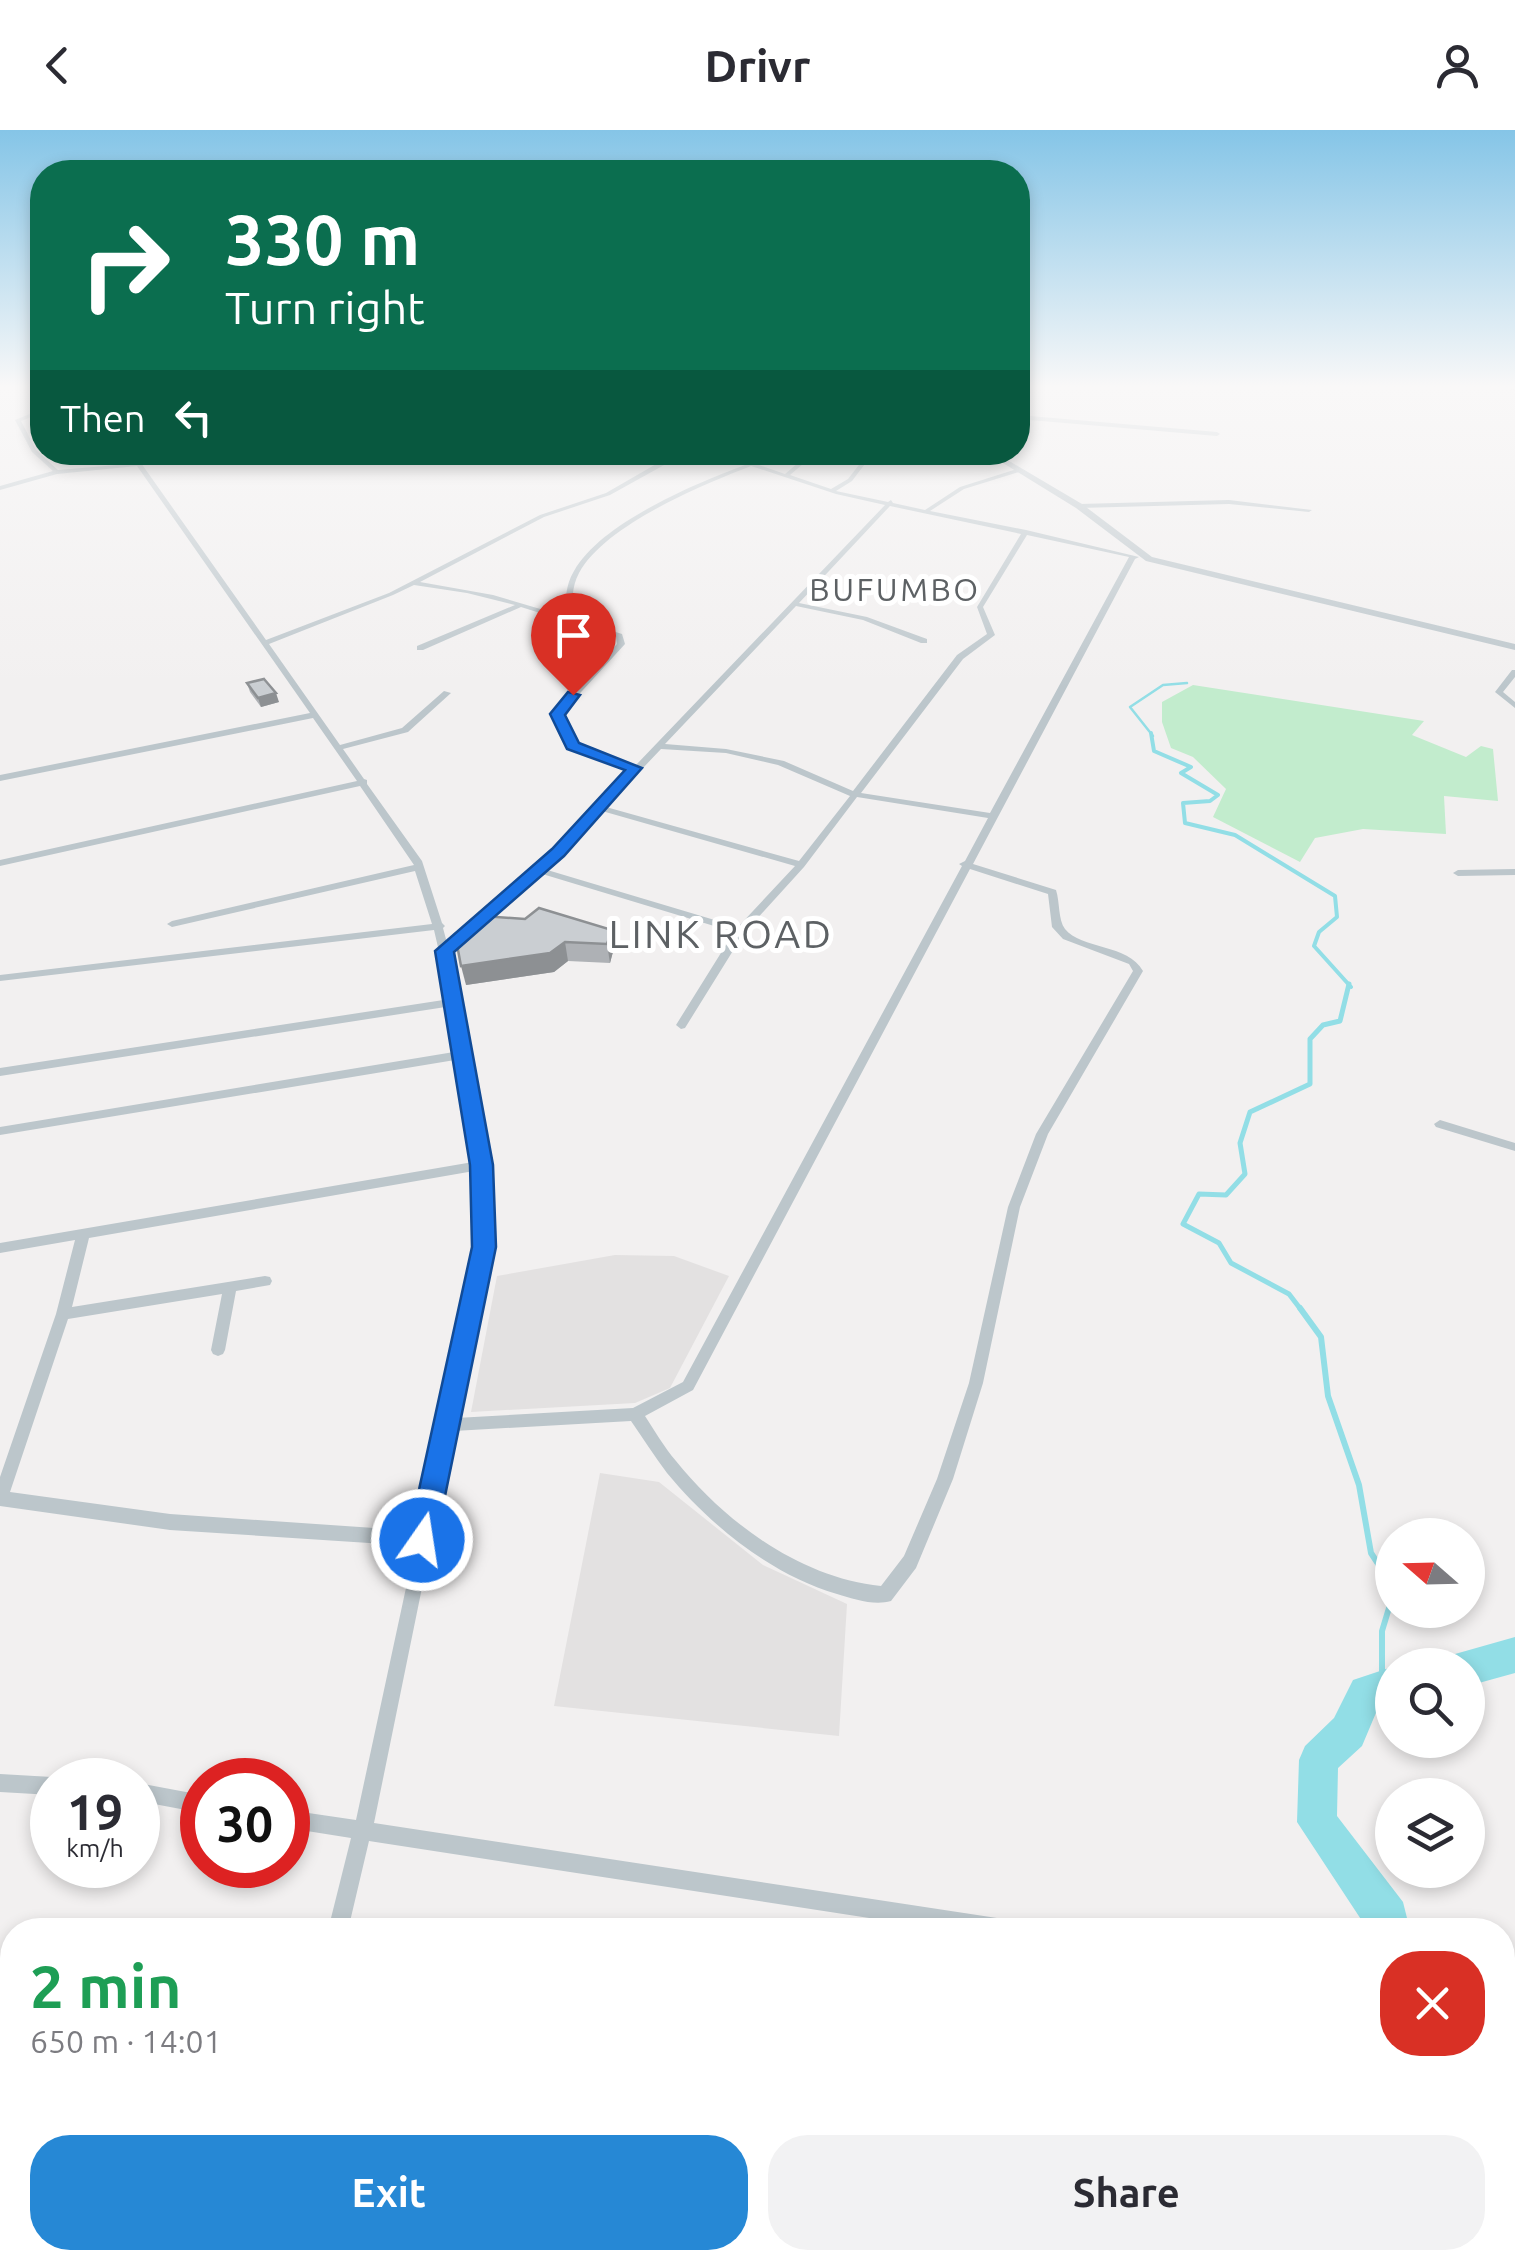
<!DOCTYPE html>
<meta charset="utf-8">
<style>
:root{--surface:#fff;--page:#f2f2f3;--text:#2b2b33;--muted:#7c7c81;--accent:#2688d5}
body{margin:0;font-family:Ubuntu,sans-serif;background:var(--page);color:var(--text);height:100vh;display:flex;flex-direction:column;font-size:38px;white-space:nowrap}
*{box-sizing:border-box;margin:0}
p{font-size:32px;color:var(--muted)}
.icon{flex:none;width:55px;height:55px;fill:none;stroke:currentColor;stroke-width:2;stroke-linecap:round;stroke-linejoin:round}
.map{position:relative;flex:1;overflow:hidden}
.sheet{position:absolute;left:0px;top:1788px;width:1515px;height:352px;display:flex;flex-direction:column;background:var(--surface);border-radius:40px 40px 0 0;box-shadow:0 5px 15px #0003}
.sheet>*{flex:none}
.top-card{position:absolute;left:30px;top:30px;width:1000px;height:305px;border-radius:40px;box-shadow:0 5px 15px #0003;background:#0b6e4f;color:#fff;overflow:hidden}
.needle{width:65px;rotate:290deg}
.buttons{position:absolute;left:1375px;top:1388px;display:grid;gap:20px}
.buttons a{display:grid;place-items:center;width:110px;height:110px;border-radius:50%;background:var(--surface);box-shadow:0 5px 15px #0003;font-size:50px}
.speed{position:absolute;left:30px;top:1628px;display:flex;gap:20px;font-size:50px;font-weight:700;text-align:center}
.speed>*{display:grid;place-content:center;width:130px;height:130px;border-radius:50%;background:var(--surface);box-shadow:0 5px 15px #0003;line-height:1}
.speed small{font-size:25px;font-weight:400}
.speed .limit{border:15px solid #d22;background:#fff;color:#111}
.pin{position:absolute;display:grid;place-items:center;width:85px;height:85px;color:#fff;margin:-102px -42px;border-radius:50% 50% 50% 0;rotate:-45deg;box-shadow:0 0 10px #0007}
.pin .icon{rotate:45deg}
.me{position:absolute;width:110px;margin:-55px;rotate:13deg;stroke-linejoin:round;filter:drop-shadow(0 0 8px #0008)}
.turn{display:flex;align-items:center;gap:35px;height:210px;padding:0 30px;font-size:45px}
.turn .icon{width:130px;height:130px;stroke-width:2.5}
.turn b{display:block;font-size:70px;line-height:85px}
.then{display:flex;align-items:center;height:95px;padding:0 30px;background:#0003;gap:20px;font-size:38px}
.round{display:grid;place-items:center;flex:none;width:105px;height:105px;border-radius:40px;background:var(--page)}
.headline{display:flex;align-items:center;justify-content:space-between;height:170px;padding:0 30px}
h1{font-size:60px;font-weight:700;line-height:75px;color:#1e9e55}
.action{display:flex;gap:20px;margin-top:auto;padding:20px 30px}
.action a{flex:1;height:115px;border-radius:40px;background:var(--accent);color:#fff;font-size:40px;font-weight:700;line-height:115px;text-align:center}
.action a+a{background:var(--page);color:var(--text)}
header{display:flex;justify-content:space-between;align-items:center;height:130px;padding:0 30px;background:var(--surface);font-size:45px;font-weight:700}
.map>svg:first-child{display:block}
</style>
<header><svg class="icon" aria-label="back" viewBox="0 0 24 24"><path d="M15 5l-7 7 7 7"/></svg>Drivr<svg class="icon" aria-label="person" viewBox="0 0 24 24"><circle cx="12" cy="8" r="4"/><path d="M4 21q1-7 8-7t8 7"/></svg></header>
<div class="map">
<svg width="1515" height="2138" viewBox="0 0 1515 2138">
<rect width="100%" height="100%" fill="#f2f0f0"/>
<g fill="#e3e1e1">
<path d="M615,1125L674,1126L729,1146L670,1258L635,1273L471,1282L497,1146Z"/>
<path d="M600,1343L659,1352L763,1435L847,1474L839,1606L554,1576Z"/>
</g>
<path fill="#c2eccd" d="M1193,555L1424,591L1412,605L1466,627L1481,616L1493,619L1498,671L1444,666L1446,704L1363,699L1315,708L1300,732L1213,687L1226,659L1193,627L1171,618L1162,592V572Z"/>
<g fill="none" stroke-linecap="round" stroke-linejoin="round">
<path stroke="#92dee6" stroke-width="2.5" d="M1153,606L1130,577L1163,555L1187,553"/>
<path stroke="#92dee6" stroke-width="4" d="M1151,603L1154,621L1191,637L1181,643L1218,665L1210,671L1183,673L1185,693L1235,705L1335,766L1337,787L1319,802L1314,816L1351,857"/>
<path stroke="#92dee6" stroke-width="5" d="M1302,1181L1289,1164L1231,1133L1219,1113L1183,1094L1199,1064L1226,1065L1245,1044L1240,1013L1250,982L1310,954V909L1323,895L1340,891L1349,854"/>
<g stroke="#92dee6" stroke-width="6">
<path d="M1300,1178L1321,1207L1328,1266L1359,1355L1371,1423L1392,1455"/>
<path d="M1382,1559V1501L1392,1468"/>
</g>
<g fill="#92dee6" fill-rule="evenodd">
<path d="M1515,1507V1543L1468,1556V1535H1450L1455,1524Z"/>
<path d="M1392,1537V1575L1378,1578L1362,1616L1338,1638L1337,1686L1403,1772L1410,1800H1368L1297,1692L1299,1630L1305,1616L1334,1588L1353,1550Z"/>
<path d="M1196,2128H1250L1246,2138H1191Z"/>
</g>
<g fill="#bcc6cb" fill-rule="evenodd">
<rect x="1511" y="259" width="4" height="1"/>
<path d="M42,279V283L21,291L36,320L58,340L141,333L266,510L389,463L540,385L606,363L677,322H692L750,332L785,344L811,322H817L790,345L831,359L848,349L869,322H874L852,351L836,361L888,372L891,370L893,373L925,380L960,357L1017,339L1019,342L964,359L930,381L1026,400L1139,427L1135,429L973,734L1056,760C1060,772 1058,790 1065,799C1081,819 1128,814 1143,841L1048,1004L1020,1077L983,1253L953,1349L916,1438L891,1471C874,1476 854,1469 837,1464C771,1445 710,1395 667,1343C654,1326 643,1308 631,1291L454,1301L374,1693L1010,1790L1017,1793L1020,1800H947L369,1711L348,1800H328L351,1708L288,1698V1680L356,1690L415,1416L170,1400L0,1376V1347L56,1184L75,1110L0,1123V1113L473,1032L461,929L0,1005V997L460,921L452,876L0,946V938L450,869L434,800L0,851V845L432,794L415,741L172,797L167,794L172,791L414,735L360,656L0,736V730L357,651L313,588L0,651V645L310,583L137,336L57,344L0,360V356L53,341L32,322L15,290ZM684,324L745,335C694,354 601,393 574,441C565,456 566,470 564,486L493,465L420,452L544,387L610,365ZM751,336L836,364L885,375L636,635L576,614L561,584L625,514L622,504L571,488C573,472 571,458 579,443C605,395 702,355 751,336ZM890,376L1021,404L977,477L987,504L957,525L853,661L784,631L726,619L665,614L796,476L863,490L921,513H927V509L867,487L799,473ZM1027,405L1129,427L990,683L861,663L963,529L995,505L983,477ZM414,455L467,463L515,475L417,516V520H423L521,477L616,507L617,514L553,584L570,618L632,640L555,720L447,813L443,798L445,796L442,793L422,731L367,654V650L364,649L343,619L408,602L451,563L444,561L402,598L340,615L269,514L393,465ZM661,619L726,623L778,635L850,666L799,731L606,677ZM857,667L988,688L965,731L959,734L962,736L683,1252L633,1278L456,1288L490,1117L486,1038L488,1035L485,1031L471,921L450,822L539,743L734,802L676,895L681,899L685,898L744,803L804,737ZM602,681L795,736L738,797L544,739ZM970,739L1048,764L1052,797L1063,809L1129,834L1133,841L1036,1004L1008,1077L969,1253L937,1349L904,1426L881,1456C801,1448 726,1393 676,1331C664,1317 655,1301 645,1286L693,1260ZM474,1041L478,1117L418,1401L170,1384L10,1362L68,1189L222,1164L211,1220L213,1224L218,1226L223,1224L225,1220L236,1161L270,1155L272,1151L270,1147L265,1146L72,1177L89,1108Z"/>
<path d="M1018,285L1217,302L1220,304L1217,306L1018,289Z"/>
<path d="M1229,370L1312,380L1309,382L1229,374L1079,378L1076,376L1079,374Z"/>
<path d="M1512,540H1515V547L1503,562L1515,572V578L1495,562Z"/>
<path d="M1515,739V745L1458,746L1453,743L1458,740Z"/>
<path d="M1440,990L1515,1013V1021L1436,997L1434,994Z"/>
<path d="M0,1644L52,1647L59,1650H52V1665L0,1662Z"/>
<path d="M138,1653L202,1665V1683L138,1671Z"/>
<path d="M249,2128H271L268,2138H246Z"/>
</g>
<path fill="#bcc6cb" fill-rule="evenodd" d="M985,322H994L1082,374L1152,427L1515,514V520L1146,431L1076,378Z"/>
<path fill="#b1c2cc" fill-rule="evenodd" d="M12,2110V2128H99L103,2138H0V2115Z"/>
</g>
<g fill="#aeb1b5">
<path d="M247,553L279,572L261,577L250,562Z"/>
<path d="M539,778L614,818L610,833L568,831L554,842L466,855L525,789Z"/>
</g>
<g fill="#8d9093">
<path d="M276,563L279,572L261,577L258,568Z"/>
<path d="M612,800L614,818L610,833L607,814Z"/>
<path d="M565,812L568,831L554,842L466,855L461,836Z"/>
</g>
<g fill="#caced2" stroke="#8d9093" stroke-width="2.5">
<path d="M264,549L276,563L258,568L247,553Z"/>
<path d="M539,778L612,800L607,814L565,812L550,823L461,836L455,804L483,786L525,789Z"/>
<path d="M808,2128H845L844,2135Z"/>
</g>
<linearGradient id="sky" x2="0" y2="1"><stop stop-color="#85c5e7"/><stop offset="0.46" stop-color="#f9f8f8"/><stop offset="1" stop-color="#f9f8f8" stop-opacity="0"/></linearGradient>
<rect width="1515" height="558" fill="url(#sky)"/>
<path fill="#1a73e8" stroke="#114b97" stroke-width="2.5" d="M568,562L580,565L565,585L579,613L642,638L564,726L454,822L493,1035L496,1117L436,1410L432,1419L422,1423L412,1419L408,1410L472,1117L470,1035L435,821L552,719L625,640L567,619L550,584Z"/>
<g text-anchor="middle" stroke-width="10" stroke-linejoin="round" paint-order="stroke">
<g font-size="32" letter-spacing="2.5" fill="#5d6164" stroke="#fff">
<text x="895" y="471">BUFUMBO</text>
</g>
<g font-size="40" letter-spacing="2.5" fill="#5d6164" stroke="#fff">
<text x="721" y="818">LINK ROAD</text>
</g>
</g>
</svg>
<div class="buttons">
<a><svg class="needle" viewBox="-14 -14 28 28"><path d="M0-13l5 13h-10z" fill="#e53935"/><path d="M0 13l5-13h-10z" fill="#7c7c81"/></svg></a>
<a><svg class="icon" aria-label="search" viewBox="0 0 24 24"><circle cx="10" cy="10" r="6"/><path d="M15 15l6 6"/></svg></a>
<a><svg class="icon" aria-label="layers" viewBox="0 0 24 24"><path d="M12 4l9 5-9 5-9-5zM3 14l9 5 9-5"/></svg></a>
</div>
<div class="speed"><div>19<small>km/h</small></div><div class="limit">30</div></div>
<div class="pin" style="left:573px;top:565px;background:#d93025"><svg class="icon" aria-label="arrive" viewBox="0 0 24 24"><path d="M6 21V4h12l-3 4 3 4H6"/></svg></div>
<svg class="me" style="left:422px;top:1410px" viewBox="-20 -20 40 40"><circle r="17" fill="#1a73e8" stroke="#fff" stroke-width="3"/><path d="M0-11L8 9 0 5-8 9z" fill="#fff"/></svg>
<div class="top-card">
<div class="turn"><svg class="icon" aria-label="right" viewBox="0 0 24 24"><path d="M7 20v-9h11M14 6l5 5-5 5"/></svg><div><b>330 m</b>Turn right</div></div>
<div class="then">Then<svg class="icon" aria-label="left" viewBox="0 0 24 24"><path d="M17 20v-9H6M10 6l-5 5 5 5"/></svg></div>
</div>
<section class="sheet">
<div class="headline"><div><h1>2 min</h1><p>650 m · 14:01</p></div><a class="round" style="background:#d93025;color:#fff"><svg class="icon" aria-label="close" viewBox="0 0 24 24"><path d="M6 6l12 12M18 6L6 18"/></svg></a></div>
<div class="action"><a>Exit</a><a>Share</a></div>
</section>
</div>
